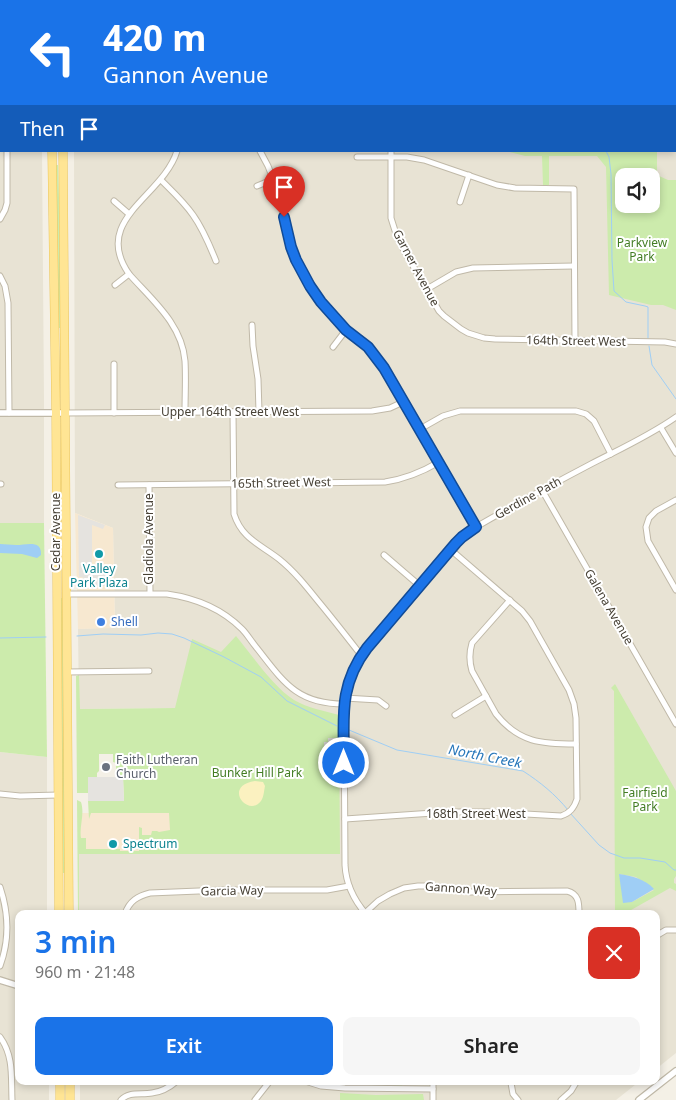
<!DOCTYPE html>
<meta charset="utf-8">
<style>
:root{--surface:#fff;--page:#f6f6f6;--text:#222;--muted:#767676;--accent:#1a73e8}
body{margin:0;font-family:"Noto Sans",sans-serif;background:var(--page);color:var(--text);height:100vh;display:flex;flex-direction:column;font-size:19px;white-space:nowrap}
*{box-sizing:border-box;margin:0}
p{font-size:16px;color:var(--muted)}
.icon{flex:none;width:28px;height:28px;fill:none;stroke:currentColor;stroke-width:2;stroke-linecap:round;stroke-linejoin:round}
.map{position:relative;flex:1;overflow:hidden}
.sheet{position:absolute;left:15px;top:910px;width:645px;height:175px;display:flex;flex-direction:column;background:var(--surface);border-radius:10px;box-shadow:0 2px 8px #0003}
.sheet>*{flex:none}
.guide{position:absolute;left:0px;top:0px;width:676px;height:152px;box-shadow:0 2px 8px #0003;background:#1a73e8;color:#fff;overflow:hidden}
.controls{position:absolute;left:615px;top:168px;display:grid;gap:10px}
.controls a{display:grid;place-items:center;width:45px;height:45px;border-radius:10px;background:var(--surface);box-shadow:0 2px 8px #0003;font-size:25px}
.pin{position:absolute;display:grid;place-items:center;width:42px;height:42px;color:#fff;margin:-51px -21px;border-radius:50% 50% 50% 0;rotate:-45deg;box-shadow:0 0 5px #0007}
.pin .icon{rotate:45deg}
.me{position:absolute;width:55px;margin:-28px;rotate:0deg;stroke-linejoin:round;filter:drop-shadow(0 0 4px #0008)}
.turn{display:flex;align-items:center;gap:18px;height:105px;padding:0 20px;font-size:22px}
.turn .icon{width:65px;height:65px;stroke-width:2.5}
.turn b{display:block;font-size:35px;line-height:42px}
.then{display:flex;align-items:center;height:48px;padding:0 20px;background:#0003;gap:10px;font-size:19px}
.round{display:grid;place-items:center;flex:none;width:52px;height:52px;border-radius:10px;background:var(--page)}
.overview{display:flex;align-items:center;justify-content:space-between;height:85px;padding:0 20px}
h1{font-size:30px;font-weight:600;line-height:38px;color:var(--accent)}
.primary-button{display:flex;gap:10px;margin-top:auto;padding:10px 20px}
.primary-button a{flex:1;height:58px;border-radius:10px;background:var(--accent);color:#fff;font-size:20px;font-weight:600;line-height:58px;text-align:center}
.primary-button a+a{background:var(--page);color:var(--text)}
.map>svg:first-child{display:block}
</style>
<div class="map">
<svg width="676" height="1100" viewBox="0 0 676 1100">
<rect width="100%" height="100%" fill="#f4f0e6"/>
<g fill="#e8e3d4" fill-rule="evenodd">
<path d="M481,0H676V1053L656,1069V914H79V854H176L175,708L79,709L78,629L115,627L113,528L75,513L74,151H675V1H481ZM624,176H651V204H624Z"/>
<path d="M0,82H1V151H42L44,399V523H0Z"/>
<path d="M0,752L47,757V914H19V1081H49V1100H0Z"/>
<path d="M80,1081H640L616,1100H80Z"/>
</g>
<g fill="#f7e8d0">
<path d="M75,513L113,528L115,628L78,629Z"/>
<path d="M78,813H176L177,854H79Z"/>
</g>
<g fill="#ccebac" fill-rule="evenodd">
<rect x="149" y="0" width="506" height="1"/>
<path d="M506,151H657V175L668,180H676V310L663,305H651L609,295L606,167L597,156H549V185H543L542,156H525ZM624,176H651V204H624Z"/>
<path d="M56,165H58L59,198L61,328H59L58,305Z"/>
<path d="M0,523H44L47,757L0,752Z"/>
<path d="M60,598H63L65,873H62Z"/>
<path d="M236,636C252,655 273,687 294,700C308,708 324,711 339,715L340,854H79V914H78L77,800L81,802C85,815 79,826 81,838H86V849H120V851H139V827L142,828V835H151L152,831H157L159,832L170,830L169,813H91L89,819L88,801H124L123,777H116V763L113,762V754H99V771L97,773V777H88V793H77L76,676L79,675L80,709L175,708L192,639L221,652Z"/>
<path d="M615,684L676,791V876L674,879V883L676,884V891L670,888L624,914H615L614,691L611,688ZM619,874L636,877L654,890L632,902L622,887Z"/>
<path d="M317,1081H402V1086L334,1084Z"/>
<path d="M340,1093L376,1095L423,1094L424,1100H340Z"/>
</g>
<path fill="#fbf1c0" d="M255,781L263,782L265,786C264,790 264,797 261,801C248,818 222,786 255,781Z"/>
<g fill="#e5e3df">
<path d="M78,515L105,525L103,529L92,525V575H99L100,573H106V586H91L82,577H79Z"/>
<path d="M328,738H336L337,779H324V742H328Z"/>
<path d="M88,777H123L124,801H88Z"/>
</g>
<g fill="#9fcef5">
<path d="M0,544C5,544 11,545 16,545C26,545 42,539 41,555L37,558L22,554L0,553Z"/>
<path d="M619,874C632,876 645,879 654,889L632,902L623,903Z"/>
</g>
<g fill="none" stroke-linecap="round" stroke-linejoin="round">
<g stroke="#9fcef5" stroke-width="1">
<path d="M606,151L609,157L611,174L612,260L614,291L626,302L645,306L648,307V338"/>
<path d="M649,346L652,365L676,399"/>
<path d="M77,636L103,634L141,635L158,633L172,634L184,638L224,657L261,677L287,701L337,726"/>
<path d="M0,638L46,637"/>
<path d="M340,727H341"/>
<path d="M349,730L397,750L523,771C540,782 555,794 568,810"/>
<path d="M570,813L599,845L610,853L624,858H640L665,862L674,870H676"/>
</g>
<g stroke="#c0b9a8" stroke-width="7">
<g id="minor">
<path d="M0,74L1,75"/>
<path d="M177,151C163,197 91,219 129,274C152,300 182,324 185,361C186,378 185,395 185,412"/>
<path d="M260,151L268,166L277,189L291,247L296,260L310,286L321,302L346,330L368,347L384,368L476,527"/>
<path d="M391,151V218L397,237L401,245L439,311L444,316L461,329L468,333L484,338L495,339L665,342L676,344"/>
<path d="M357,157H407L424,160L497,185L515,188L574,189L575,341"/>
<path d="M161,180C172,191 184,202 193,215C203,229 210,246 216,261"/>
<path d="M257,186L274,179"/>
<path d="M114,201L129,214"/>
<path d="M460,202L469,175"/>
<path d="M0,219L5,210L7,203V151"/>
<path d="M0,276L5,286L8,303L9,413"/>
<path d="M115,285L129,274"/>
<path d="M427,289L456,272L473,268L574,266"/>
<path d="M252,325L253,346L258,379L259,412"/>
<path d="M333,347L346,330"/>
<path d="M114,364V413"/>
<path d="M233,412L234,514C242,539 260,544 279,559C294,571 306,586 318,601C333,619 347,637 361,655"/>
<path d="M64,413L372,411L390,408L403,402"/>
<path d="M661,428L676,453"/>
<path d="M420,429L443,416L460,411H576L586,414L594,421L611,454"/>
<path d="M0,484H1"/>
<path d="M118,485L385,482C405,479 422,472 439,462"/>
<path d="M149,485L150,593"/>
<path d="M542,490L676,724"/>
<path d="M676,500L656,511L649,518L646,527L648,541L676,590"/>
<path d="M384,555L420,586"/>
<path d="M66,594H167C195,598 221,608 242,629C247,634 251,641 256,647C283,681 296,704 344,704"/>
<path d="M510,600L472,643C469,653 469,661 472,671L496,714C519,743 542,744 576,744"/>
<path d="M67,672L149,671"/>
<path d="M345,698L378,700L386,706"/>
<path d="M455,715L486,696"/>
<path d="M0,794L20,796L58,795"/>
<path d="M345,819L448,812H488L561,816C570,813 574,808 577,799L576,718L574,704L569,690L530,621L522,611L451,550"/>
<path d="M0,887C9,914 10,939 0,966"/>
<path d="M365,913L378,901L390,894L404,888L418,886H433L471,892L567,891C579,894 579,903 579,914"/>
<path d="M125,914C129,901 138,896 150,893L223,890H327L349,886"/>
<path d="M366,914C353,899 346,884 345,865L344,704C346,686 352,671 361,655L456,543L476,527C514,505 553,484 591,464C620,449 649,436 676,417"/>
<path d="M656,936L666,930H676"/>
<path d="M0,1037C14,1056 11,1078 12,1100"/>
<path d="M305,1081L321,1086L345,1088L433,1089"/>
<path d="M433,1081V1100"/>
<path d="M511,1083L513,1094L518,1100"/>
<path d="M121,1100C129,1091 141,1095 152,1093C161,1092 170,1087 177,1081"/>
<path d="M255,1100L270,1081"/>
<path d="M561,1100L571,1091L577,1081"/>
</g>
</g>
<g stroke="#c0b9a8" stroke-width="8">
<g id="tertiary">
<path d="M0,413H64"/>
<path d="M0,980L19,986"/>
<path d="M639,1100L676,1071"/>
</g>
</g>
<g stroke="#ebc65d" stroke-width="9">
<g id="primary">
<path d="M50,0V1"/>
<path d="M65,1V0"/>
<path d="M52,151L56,413L59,914"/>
<path d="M63,151L69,914"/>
<path d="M60,1081V1100"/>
<path d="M70,1081V1100"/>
</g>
</g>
<use href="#minor" stroke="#fff" stroke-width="5"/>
<use href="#tertiary" stroke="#fff" stroke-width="5.5"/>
<use href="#primary" stroke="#ffe594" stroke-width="8"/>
</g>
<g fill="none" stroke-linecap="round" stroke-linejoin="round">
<g stroke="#114b97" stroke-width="12">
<path id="route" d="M284,217L291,247L296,260L310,286L321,302L346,330L368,347L384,368L476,527L462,537L456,543L367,648C338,686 344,719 344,763"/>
</g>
<use href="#route" stroke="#1a73e8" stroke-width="9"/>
</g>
<g fill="#0f9aa8" stroke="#fff" stroke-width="2">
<circle cx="99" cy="554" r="5"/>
<circle cx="113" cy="844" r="5"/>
</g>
<circle fill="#3f7fe0" stroke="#fff" stroke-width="2" cx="101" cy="622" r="5"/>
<circle fill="#6b7280" stroke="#fff" stroke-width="2" cx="106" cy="767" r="5"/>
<g text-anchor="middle" stroke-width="4" stroke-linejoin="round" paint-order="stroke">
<g font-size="12" fill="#437d24" stroke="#fff">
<text x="642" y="247">Parkview<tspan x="642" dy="14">Park</tspan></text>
<text x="257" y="777">Bunker Hill Park</text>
<text x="645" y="797">Fairfield<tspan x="645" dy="14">Park</tspan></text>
</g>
<g font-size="12" fill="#474135" stroke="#fff">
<text transform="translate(416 268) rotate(62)" y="4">Garner Avenue</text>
<text transform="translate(576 341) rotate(1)" y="4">164th Street West</text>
<text x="230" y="416">Upper 164th Street West</text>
<text transform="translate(281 483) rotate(-1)" y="4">165th Street West</text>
<text transform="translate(528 498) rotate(-29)" y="4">Gerdine Path</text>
<text transform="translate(56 532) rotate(-90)" y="4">Cedar Avenue</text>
<text transform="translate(149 539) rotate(-90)" y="4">Gladiola Avenue</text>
<text transform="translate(609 607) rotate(60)" y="4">Galena Avenue</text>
<text x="476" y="818">168th Street West</text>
<text transform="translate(461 889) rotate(4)" y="4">Gannon Way</text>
<text transform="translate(232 891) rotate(-1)" y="4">Garcia Way</text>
</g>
<g font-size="12" fill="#0d838f" stroke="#fff">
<text x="99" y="573">Valley<tspan x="99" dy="14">Park Plaza</tspan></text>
<text x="123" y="848" text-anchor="start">Spectrum</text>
</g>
<g font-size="12" fill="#366cbe" stroke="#fff" text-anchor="start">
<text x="111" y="626">Shell</text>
</g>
<g font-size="12" fill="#5b616d" stroke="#fff" text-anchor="start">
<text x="116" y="764">Faith Lutheran<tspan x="116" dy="14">Church</tspan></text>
</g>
<g font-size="14" font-style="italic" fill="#2777ba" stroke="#fff">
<text transform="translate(485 756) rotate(11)" y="5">North Creek</text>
</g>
</g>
</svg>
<div class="controls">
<a><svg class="icon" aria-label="sound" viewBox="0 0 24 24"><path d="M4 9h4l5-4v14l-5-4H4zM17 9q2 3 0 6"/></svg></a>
</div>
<div class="pin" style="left:284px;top:217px;background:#d93025"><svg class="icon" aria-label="arrive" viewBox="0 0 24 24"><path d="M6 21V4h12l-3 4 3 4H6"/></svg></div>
<svg class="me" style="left:344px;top:763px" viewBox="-20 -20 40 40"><circle r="17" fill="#1a73e8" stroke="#fff" stroke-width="3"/><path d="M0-11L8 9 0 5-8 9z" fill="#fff"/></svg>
<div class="guide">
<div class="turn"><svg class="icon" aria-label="left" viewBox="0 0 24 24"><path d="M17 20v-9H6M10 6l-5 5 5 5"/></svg><div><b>420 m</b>Gannon Avenue</div></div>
<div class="then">Then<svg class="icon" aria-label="arrive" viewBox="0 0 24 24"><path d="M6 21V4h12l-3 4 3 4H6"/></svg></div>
</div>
<section class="sheet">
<div class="overview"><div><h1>3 min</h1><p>960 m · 21:48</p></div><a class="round" style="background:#d93025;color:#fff"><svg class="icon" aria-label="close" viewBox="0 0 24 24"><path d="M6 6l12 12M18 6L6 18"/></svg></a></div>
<div class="primary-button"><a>Exit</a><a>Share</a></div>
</section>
</div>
